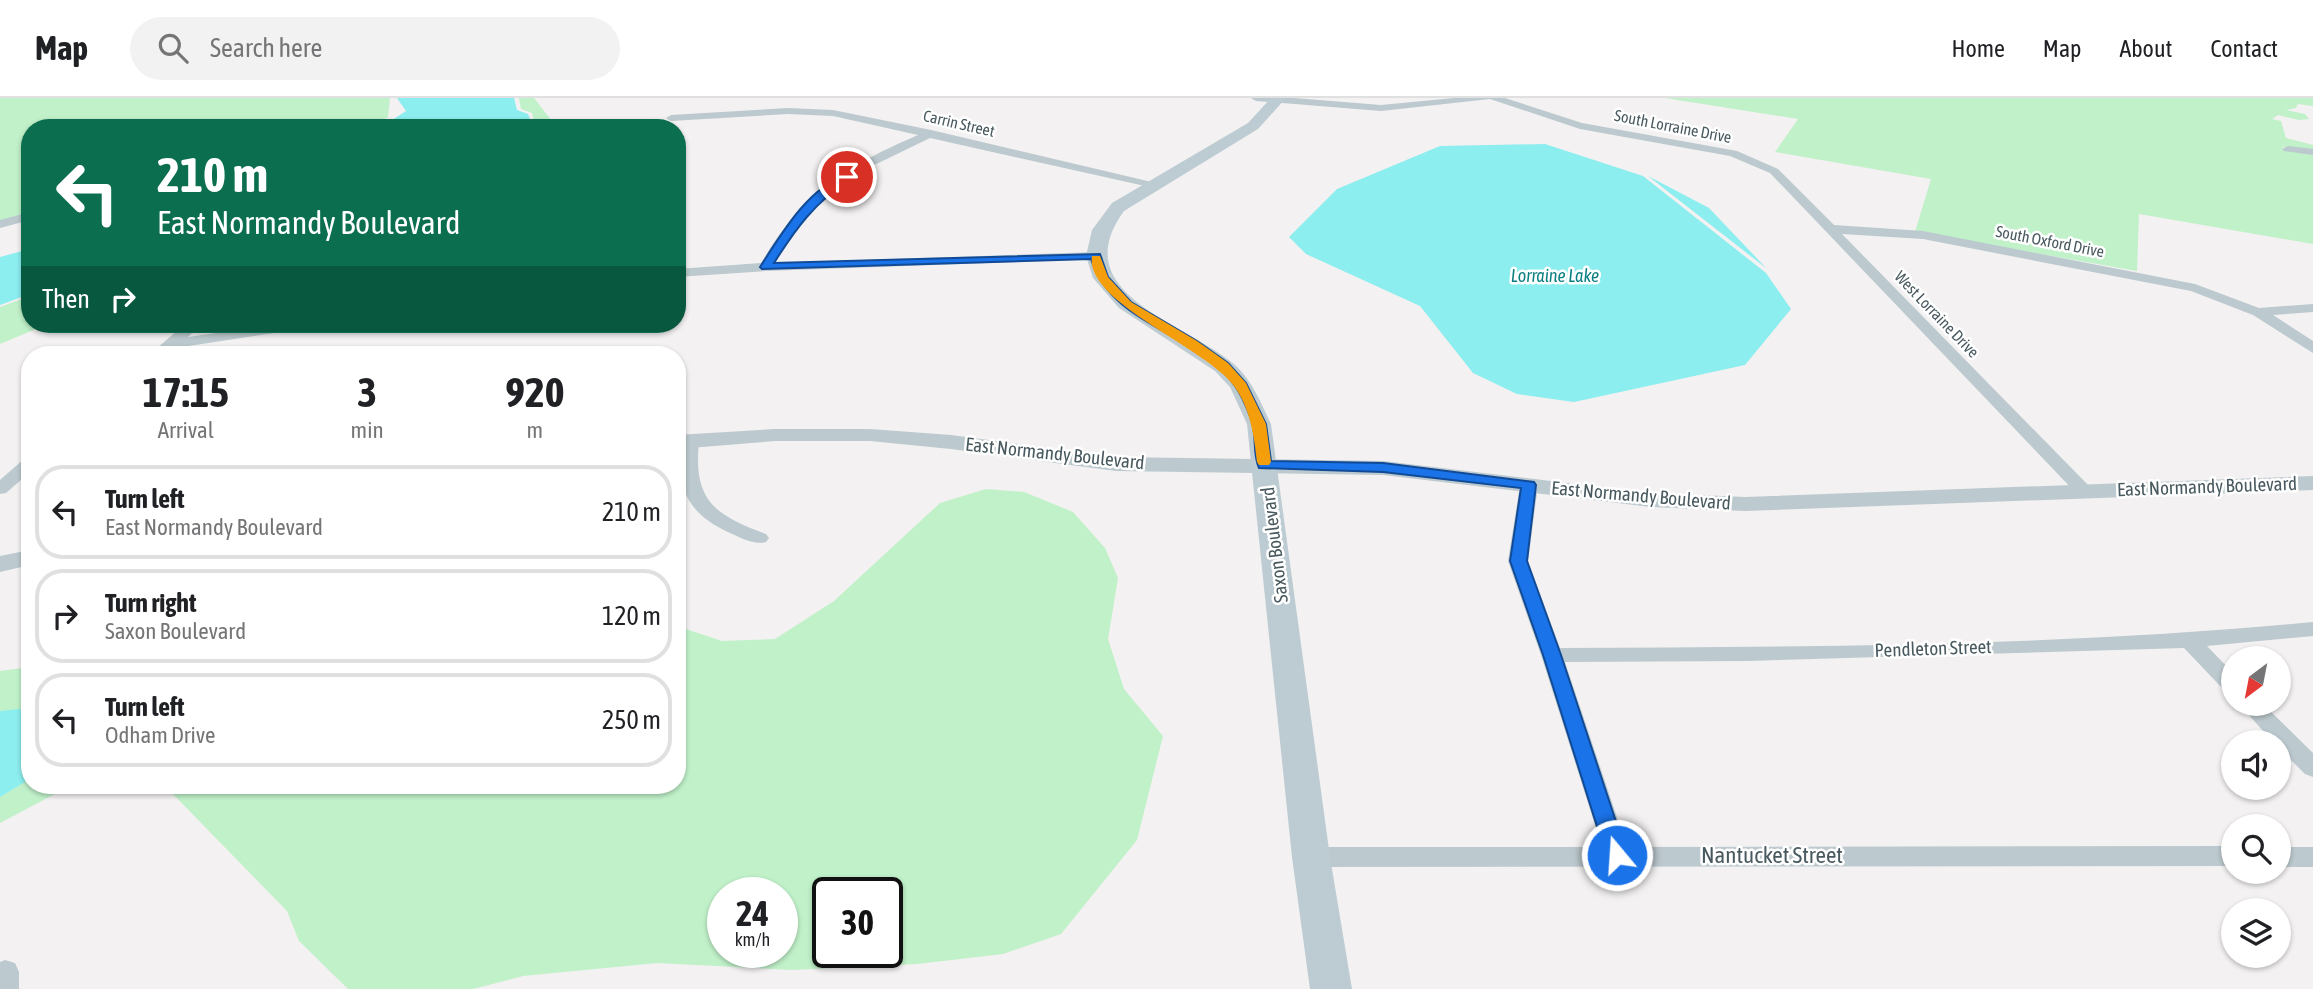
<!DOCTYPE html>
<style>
:root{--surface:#fff;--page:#f2f2f2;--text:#202124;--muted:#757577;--line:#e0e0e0}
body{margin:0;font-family:"Asap Condensed",sans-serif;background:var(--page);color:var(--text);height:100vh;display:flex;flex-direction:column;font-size:26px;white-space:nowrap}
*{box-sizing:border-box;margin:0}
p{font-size:23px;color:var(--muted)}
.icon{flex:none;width:38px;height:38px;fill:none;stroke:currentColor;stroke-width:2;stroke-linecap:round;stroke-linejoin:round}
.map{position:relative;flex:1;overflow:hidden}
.details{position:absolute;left:21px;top:248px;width:665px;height:448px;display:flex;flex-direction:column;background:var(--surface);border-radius:28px;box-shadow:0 2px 5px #0004}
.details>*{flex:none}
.banner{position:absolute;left:21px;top:21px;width:665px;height:214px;border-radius:28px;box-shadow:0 2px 5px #0004;background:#0b6e4f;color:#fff;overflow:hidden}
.needle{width:46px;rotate:212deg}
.controls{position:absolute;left:2221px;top:548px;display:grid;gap:14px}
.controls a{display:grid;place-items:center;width:70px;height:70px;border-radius:50%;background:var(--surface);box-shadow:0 2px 5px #0004;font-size:35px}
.speed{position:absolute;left:707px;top:779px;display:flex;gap:14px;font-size:35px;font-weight:700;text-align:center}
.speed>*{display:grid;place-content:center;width:91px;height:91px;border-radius:50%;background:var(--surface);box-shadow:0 2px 5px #0004;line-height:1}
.speed small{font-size:18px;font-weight:400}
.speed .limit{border:4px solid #111;border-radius:10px;background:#fff;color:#111}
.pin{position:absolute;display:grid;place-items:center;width:60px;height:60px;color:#fff;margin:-30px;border:4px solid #fff;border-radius:50%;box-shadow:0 2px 7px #0007}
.me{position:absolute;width:77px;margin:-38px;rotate:342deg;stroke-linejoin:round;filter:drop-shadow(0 0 5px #0008)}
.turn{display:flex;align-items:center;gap:24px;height:147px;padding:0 21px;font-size:32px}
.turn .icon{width:91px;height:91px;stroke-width:2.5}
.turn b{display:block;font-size:49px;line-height:60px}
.then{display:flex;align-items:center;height:66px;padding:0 21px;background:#0003;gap:14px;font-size:26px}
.eta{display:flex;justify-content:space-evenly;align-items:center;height:119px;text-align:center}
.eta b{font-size:42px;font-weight:700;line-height:49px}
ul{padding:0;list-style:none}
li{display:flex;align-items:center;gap:21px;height:94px;margin:0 14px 10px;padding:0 7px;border:4px solid var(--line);border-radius:28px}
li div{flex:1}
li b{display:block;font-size:26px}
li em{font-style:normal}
header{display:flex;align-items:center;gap:42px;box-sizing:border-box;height:98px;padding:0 35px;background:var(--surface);border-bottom:2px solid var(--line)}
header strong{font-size:33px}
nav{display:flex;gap:38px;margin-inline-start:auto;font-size:24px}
.search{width:490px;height:63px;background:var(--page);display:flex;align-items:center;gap:18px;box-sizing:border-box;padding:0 24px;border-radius:38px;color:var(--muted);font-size:26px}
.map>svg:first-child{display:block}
</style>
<header>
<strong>Map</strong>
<div class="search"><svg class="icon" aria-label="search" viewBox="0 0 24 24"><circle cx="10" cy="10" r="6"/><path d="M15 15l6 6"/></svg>Search here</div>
<nav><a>Home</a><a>Map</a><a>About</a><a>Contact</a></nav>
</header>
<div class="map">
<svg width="2313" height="891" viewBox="0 0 2313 891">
<rect width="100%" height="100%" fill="#f3f1f1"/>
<g fill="#c0f1c9" fill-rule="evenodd">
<path d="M0,0H390L388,19L369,30H30V114L0,123Z"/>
<path d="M519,0H534L555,27L544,30L534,23L532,15L521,11Z"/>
<path d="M1665,0H2313V8L2298,6L2296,10L2286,12L2305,16L2309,21L2299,22L2278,17L2272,21L2281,23L2286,40L2313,47V53L2282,49L2283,51L2313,56V146L2139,116L2137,173L1915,134L1931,81L1775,54L1798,21Z"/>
<path d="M30,198V226H48L0,246V209Z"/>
<path d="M986,391L1024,394L1073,414L1105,450L1118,480L1108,541L1124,591L1163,638L1137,742L1061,836L1003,856L917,866L792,872L657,865L523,878L473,891H348L299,843L287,813L165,688H677V528L722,543L775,541L834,503L940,405ZM723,794H782V854H723ZM887,794V854H828V794Z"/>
<path d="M30,569V611L0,613V573Z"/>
<path d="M29,681L30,688H70L0,725V699Z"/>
</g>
<g fill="#8ceeef">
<path d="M397,0H514L517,12L528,16L530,21L527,30H380L406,13Z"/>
<path d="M1545,46L1643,78L1766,175L1791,211L1745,267L1574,304L1517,296L1473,275L1420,208L1306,156L1289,139L1337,91L1440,48Z"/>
<path d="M1648,78L1709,110L1766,170Z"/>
<path d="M30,151V196L0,207V159Z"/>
<path d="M29,610L30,631L27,635V642L30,644V681L0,699V613Z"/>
</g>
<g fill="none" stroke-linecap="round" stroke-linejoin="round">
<g fill="#bcc9ce" fill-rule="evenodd">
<path d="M1251,0H1294L1381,7L1454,0H1505L1582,25L1737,53L1778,71L1834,127L1923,133L2195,186L2259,210L2313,206V214L2273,217L2313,243V255L2253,217L2191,193L1923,141L1842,136L2089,388L2092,392L2089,396H2077L1770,75L1730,58L1580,31L1490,1L1381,13L1256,3Z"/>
<path d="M788,10L833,12L931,32L1160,86L1154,90L930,40L862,73L828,97L799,126L775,165L1096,154L1103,158L1101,161L766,173L677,179V171L761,165C803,95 844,69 918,37L833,18L788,16L671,23L666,20L671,17Z"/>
<path d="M2288,48L2313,51V57L2284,53L2282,51Z"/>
<path d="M30,114V122L0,130V122Z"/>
<path d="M185,226H201L188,239L279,226H315L308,230L175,250L166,257H149Z"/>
<path d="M690,338L699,343C693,402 714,417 766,436L769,440L766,444C754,447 741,440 730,435C686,415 676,389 681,343Z"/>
<path d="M30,360V374L6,395L0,396V382L24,361Z"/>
<path d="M1529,382L1538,387L1528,463L1560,550C1810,549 2065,548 2313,524V538L2207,548L2233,575V596L2225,593L2184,550L1748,563L1565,564L1627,749L2233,748V768L1311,769L1302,766L1298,759L1302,752L1311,749H1602L1541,557L1508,463L1520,387Z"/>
<path d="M2239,606H2263L2313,655V679L2305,676L2278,649V644H2273Z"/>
<rect x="2278" y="749" width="35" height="20"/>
<path d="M5,862L15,865L19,874V891H0V864Z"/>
</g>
<g fill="#bcc9ce" fill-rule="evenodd">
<path d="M775,331H870L951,337L1116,359L1383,363L1651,395L1745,399L2313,378V392L1745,413L1651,409L1383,377L1116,373L951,351L870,343H775L677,351V337Z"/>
<path d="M30,452V467L0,474V458Z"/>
</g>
<path fill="#bdccd3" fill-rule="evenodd" d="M1271,0H1286L1258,31L1124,113C1065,194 1180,223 1230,263C1251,279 1260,303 1271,326L1330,759L1352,891H1310L1292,759L1247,326L1230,289L1215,273L1119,210L1093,180L1086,158L1092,132L1112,105L1248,25Z"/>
</g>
<path fill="#1a73e8" stroke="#114b97" stroke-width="2" d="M847,76L852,79L851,81C815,104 796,130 774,165L1100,156L1108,179L1131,204L1197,243L1228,265L1246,285L1266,326L1271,363L1383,365L1534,384L1536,387L1527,463L1561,557L1627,757L1624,763L1617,765L1609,763L1606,757L1543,557L1510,463L1521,390L1383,374L1259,370C1253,358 1256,341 1253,328C1250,316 1242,298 1235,288C1197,233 1113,230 1091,161L762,171L760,169C782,135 807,91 847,76Z"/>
<path fill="#f59e0b" d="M1092,158H1100L1108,179L1131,204L1197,243L1228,265L1246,285L1266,326L1271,364L1269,367H1259L1257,364C1254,337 1250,310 1234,288C1207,250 1084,204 1092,158Z"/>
<g text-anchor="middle" stroke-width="5" stroke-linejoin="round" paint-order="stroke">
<g font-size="16" fill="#48595f" stroke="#fff">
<text transform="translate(959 25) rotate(13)" y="6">Carrin Street</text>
<text transform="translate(1673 28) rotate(11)" y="6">South Lorraine Drive</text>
<text transform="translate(2050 143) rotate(11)" y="6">South Oxford Drive</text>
<text transform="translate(1937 216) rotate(46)" y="6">West Lorraine Drive</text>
</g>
<g font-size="18" font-style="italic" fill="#0b8082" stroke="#fff">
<text x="1555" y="184">Lorraine Lake</text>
</g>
<g font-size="19" fill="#48595f" stroke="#fff">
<text transform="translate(1055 355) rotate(6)" y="7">East Normandy Boulevard</text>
<text transform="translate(2207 388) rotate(-2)" y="7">East Normandy Boulevard</text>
<text transform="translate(1641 397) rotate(5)" y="7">East Normandy Boulevard</text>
<text transform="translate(1274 447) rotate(-97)" y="7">Saxon Boulevard</text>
<text transform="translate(1933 550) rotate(-2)" y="7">Pendleton Street</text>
</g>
<g font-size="23" fill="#48595f" stroke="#fff">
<text x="1772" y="765">Nantucket Street</text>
</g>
</g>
</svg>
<div class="controls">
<a><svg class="needle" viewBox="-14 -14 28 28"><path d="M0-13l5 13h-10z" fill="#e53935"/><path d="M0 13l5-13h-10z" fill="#757577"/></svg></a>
<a><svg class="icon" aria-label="sound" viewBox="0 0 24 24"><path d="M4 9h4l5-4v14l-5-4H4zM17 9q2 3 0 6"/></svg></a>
<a><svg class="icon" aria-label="search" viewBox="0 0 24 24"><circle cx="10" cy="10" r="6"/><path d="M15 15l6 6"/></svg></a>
<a><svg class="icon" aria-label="layers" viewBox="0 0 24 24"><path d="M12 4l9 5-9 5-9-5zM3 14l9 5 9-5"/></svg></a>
</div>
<div class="speed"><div>24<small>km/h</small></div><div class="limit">30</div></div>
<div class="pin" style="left:847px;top:79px;background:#d93025"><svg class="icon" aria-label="arrive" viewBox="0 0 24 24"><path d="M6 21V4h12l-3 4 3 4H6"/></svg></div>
<svg class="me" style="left:1617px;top:757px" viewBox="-20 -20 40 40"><circle r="17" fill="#1a73e8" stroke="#fff" stroke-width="3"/><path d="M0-11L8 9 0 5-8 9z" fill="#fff"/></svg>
<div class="banner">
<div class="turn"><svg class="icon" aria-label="left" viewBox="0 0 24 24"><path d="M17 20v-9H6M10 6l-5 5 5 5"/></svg><div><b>210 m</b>East Normandy Boulevard</div></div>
<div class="then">Then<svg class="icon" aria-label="right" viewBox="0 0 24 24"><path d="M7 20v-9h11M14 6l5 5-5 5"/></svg></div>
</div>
<section class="details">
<div class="eta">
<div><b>17:15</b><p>Arrival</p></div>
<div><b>3</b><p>min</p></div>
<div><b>920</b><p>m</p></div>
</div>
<ul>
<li><svg class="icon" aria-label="left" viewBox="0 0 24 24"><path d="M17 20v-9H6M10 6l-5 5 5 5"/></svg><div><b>Turn left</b><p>East Normandy Boulevard</p></div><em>210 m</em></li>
<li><svg class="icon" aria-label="right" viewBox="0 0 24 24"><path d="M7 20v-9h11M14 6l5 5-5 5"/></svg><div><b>Turn right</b><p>Saxon Boulevard</p></div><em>120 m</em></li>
<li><svg class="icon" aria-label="left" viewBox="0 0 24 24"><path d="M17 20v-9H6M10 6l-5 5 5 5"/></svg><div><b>Turn left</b><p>Odham Drive</p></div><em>250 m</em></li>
</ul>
</section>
</div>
